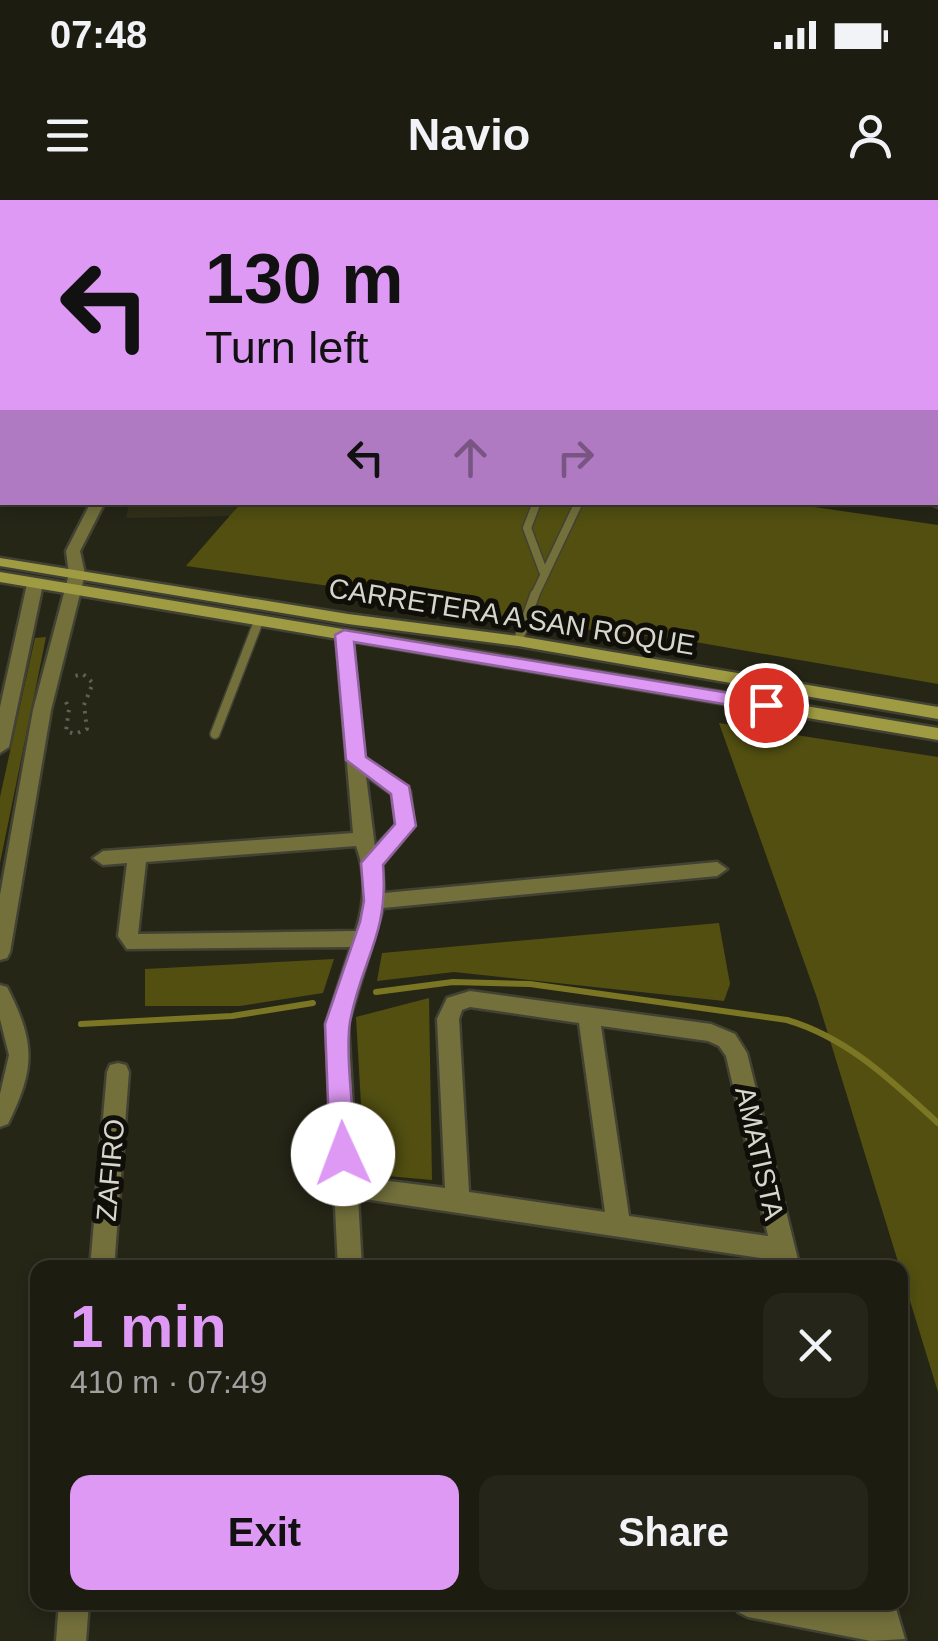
<!DOCTYPE html>
<meta charset="utf-8">
<style>
:root{--surface:#1c1c11;--page:#25251a;--text:#f1f3f6;--muted:#a0a19f;--line:#3a3a31;--accent:#dd99f3}
body{margin:0;font-family:Arial,sans-serif;background:var(--page);color:var(--text);height:100vh;display:flex;flex-direction:column;font-size:38px;white-space:nowrap}
*{box-sizing:border-box;margin:0}
p{font-size:32px;color:var(--muted)}
.icon{flex:none;width:55px;height:55px;fill:none;stroke:currentColor;stroke-width:2;stroke-linecap:round;stroke-linejoin:round}
.map{position:relative;flex:1;overflow:hidden}
.details{position:absolute;left:30px;top:1060px;width:878px;height:350px;display:flex;flex-direction:column;background:var(--surface);border-radius:20px;box-shadow:0 5px 15px #0003,0 0 0 2px var(--line)}
.details>*{flex:none}
.top-card{position:absolute;left:0px;top:0px;width:940px;height:305px;box-shadow:0 5px 15px #0003,0 0 0 2px var(--line);background:#dd99f3;color:#111;overflow:hidden}
.pin{position:absolute;display:grid;place-items:center;width:85px;height:85px;color:#fff;margin:-42px;border:5px solid #fff;border-radius:50%;box-shadow:0 2px 10px #0007}
.me{position:absolute;width:110px;margin:-55px;rotate:358deg;stroke-linejoin:round;filter:drop-shadow(0 0 8px #0008)}
.turn{display:flex;align-items:center;gap:35px;height:210px;padding:0 40px;font-size:45px}
.turn .icon{width:130px;height:130px;stroke-width:2.5}
.turn b{display:block;font-size:70px;line-height:85px}
.lanes{display:flex;align-items:center;height:95px;padding:0 40px;background:#0003;justify-content:center;gap:50px;direction:ltr}
.lanes .off{opacity:.35}
.round{display:grid;place-items:center;flex:none;width:105px;height:105px;border-radius:20px;background:var(--page)}
.headline{display:flex;align-items:center;justify-content:space-between;height:170px;padding:0 40px}
h1{font-size:60px;font-weight:700;line-height:75px;color:var(--accent)}
.action{display:flex;gap:20px;margin-top:auto;padding:20px 40px}
.action a{flex:1;height:115px;border-radius:20px;background:var(--accent);color:#111;font-size:40px;font-weight:700;line-height:115px;text-align:center}
.action a+a{background:var(--page);color:var(--text)}
.status{display:flex;justify-content:space-between;align-items:center;height:70px;padding:0 50px;background:var(--surface);direction:ltr}
.status svg{height:28px;fill:currentColor}
header{display:flex;justify-content:space-between;align-items:center;height:130px;padding:0 40px;background:var(--surface);font-size:45px;font-weight:700}
.map>svg:first-child{display:block}
</style>
<div class="status"><b>07:48</b><svg viewBox="0 0 49 12"><path d="M0 12V9h3v3zM5 12V6h3v6zM10 12V3h3v9zM15 12V0h3v12zM26 1h20v11H26zM47 4h2v5h-2z"/></svg></div>
<header><svg class="icon" aria-label="menu" viewBox="0 0 24 24"><path d="M4 6h16M4 12h16M4 18h16"/></svg>Navio<svg class="icon" aria-label="person" viewBox="0 0 24 24"><circle cx="12" cy="8" r="4"/><path d="M4 21q1-7 8-7t8 7"/></svg></header>
<div class="map">
<svg width="938" height="1441" viewBox="0 0 938 1441">
<rect width="100%" height="100%" fill="#262617"/>
<path fill="#31301a" d="M129,303H236L234,316L126,318Z"/>
<g fill="#524f11">
<path d="M780,302L938,325V484L678,439L427,413L380,393L186,366L241,303Z"/>
<path d="M46,437L43,452L0,663V597L35,438Z"/>
<path d="M719,523L938,557V1192L817,798Z"/>
<path d="M719,723L730,784L724,801L454,772L377,781L382,753Z"/>
<path d="M334,759L323,793L240,806H145V769Z"/>
<path d="M429,798L432,980L365,974L356,817Z"/>
</g>
<g fill="none" stroke-linecap="round" stroke-linejoin="round">
<path stroke="#7b7623" stroke-width="4" d="M528,0L533,2"/>
<g stroke="#7b7623" stroke-width="6">
<path d="M376,792L453,782L530,784L787,820C848,838 892,881 938,923"/>
<path d="M81,824L232,816L313,803"/>
</g>
<g stroke="#424234" stroke-width="11">
<g id="service-far1">
<path d="M537,302L527,328L543,371"/>
<path d="M534,397L579,302"/>
</g>
</g>
<g stroke="#424234" stroke-width="12">
<g id="service">
<path d="M518,441L535,394"/>
<path d="M215,534L259,420"/>
</g>
</g>
<g stroke="#424234" stroke-width="5">
<g id="minor">
<path d="M242,0H260L261,2H245Z"/>
<path d="M600,0H614L615,2H602Z"/>
<path d="M841,0H853L854,2H843Z"/>
<path d="M2,223V234L0,235V224Z"/>
<rect x="0" y="271" width="2" height="8"/>
<path d="M938,299V307L927,302H938Z"/>
<path d="M91,302H105L80,351L85,374L51,510L10,752L7,758L0,760V695L33,510L69,374L66,351Z"/>
<path d="M35,379L43,384L9,547L0,553V507L27,384Z"/>
<path d="M344,430L352,435L364,557L410,591L414,626L382,665L384,693L717,662L727,669L717,676L383,708L348,824L357,977L445,988L437,819L447,798L470,791L711,824L735,834L747,853L800,1068H775L774,1060L358,998L362,1068H338L326,824L351,747L127,749L118,736L127,663L103,665L93,658L103,651L353,633L336,435ZM366,576L392,594L396,625L375,647ZM356,646C367,676 365,701 356,731L138,734L146,662ZM470,807L579,823L605,1012L469,992L459,819L462,810ZM601,826L708,841L719,846L726,856L768,1036L629,1016Z"/>
<path d="M0,785L7,787C36,844 35,868 8,924L0,927V894L9,855L0,819Z"/>
<path d="M118,863L126,865L129,872L114,1068H90L107,872L110,865Z"/>
<path d="M59,1402H89L86,1441H56Z"/>
<path d="M733,1402H827L867,1410L864,1402H894L905,1439L871,1441L748,1417L738,1412Z"/>
</g>
</g>
<g stroke="#424234" stroke-width="5">
<g id="secondary">
<path d="M0,358L348,414L518,436L938,507V519L518,446L348,424L0,366Z"/>
<path d="M0,372L938,528V540L0,382Z"/>
</g>
</g>
<path stroke="#606053" stroke-width="4" stroke-dasharray="2.5 6" stroke-linecap="butt" d="M66,502L69,509L66,531L75,534L87,529L84,505L93,483L83,474L71,477"/>
<use href="#service-far1" stroke="#73703c" stroke-width="8"/>
<use href="#service" stroke="#73703c" stroke-width="9"/>
<use href="#minor" fill="#73703c" fill-rule="evenodd"/>
<use href="#secondary" fill="#9f9b42" fill-rule="evenodd"/>
</g>
<path fill="#dd99f3" stroke="#90639e" stroke-width="2.5" d="M344,430L766,499L776,505L766,511L354,442L366,557L409,586L416,626L383,665C389,736 361,760 350,822C345,852 354,920 356,954L352,962L343,965L333,962L330,954L325,824L360,722L364,701L361,663L395,624L391,594L346,560L335,435Z"/>
<g text-anchor="middle" stroke-width="10" stroke-linejoin="round" paint-order="stroke">
<g font-size="28" fill="#d6d6cd" stroke="#0f0e08">
<text transform="translate(512 416) rotate(9)" y="10">CARRETERA A SAN ROQUE</text>
<text transform="translate(760 953) rotate(77)" y="10">AMATISTA</text>
<text transform="translate(110 970) rotate(-85)" y="10">ZAFIRO</text>
</g>
</g>
</svg>
<div class="pin" style="left:766px;top:505px;background:#d93025"><svg class="icon" aria-label="arrive" viewBox="0 0 24 24"><path d="M6 21V4h12l-3 4 3 4H6"/></svg></div>
<svg class="me" style="left:343px;top:954px" viewBox="-20 -20 40 40"><circle r="19" fill="#fff"/><path d="M0-13L10 11 0 6-10 11z" fill="#dd99f3"/></svg>
<div class="top-card">
<div class="turn"><svg class="icon" aria-label="left" viewBox="0 0 24 24"><path d="M17 20v-9H6M10 6l-5 5 5 5"/></svg><div><b>130 m</b>Turn left</div></div>
<div class="lanes"><svg class="icon" aria-label="left" viewBox="0 0 24 24"><path d="M17 20v-9H6M10 6l-5 5 5 5"/></svg><svg class="icon off" aria-label="ahead" viewBox="0 0 24 24"><path d="M12 20V5M6 11l6-6 6 6"/></svg><svg class="icon off" aria-label="right" viewBox="0 0 24 24"><path d="M7 20v-9h11M14 6l5 5-5 5"/></svg></div>
</div>
<section class="details">
<div class="headline"><div><h1>1 min</h1><p>410 m · 07:49</p></div><a class="round"><svg class="icon" aria-label="close" viewBox="0 0 24 24"><path d="M6 6l12 12M18 6L6 18"/></svg></a></div>
<div class="action"><a>Exit</a><a>Share</a></div>
</section>
</div>
